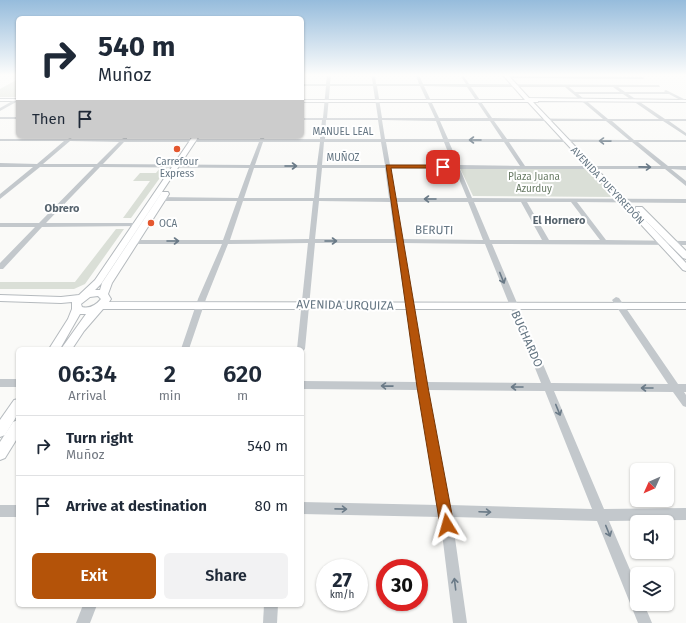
<!DOCTYPE html>
<meta charset="utf-8">
<style>
:root{--surface:#fff;--page:#f2f2f3;--text:#1f2937;--muted:#747a83;--line:#e0e1e3;--accent:#b45309}
body{margin:0;font-family:"Fira Sans",sans-serif;background:var(--page);color:var(--text);height:100vh;display:flex;flex-direction:column;font-size:15px;white-space:nowrap}
*{box-sizing:border-box;margin:0}
p{font-size:13px;color:var(--muted)}
.icon{flex:none;width:22px;height:22px;fill:none;stroke:currentColor;stroke-width:2;stroke-linecap:round;stroke-linejoin:round}
.map{position:relative;flex:1;overflow:hidden}
.panel{position:absolute;left:16px;top:347px;width:288px;height:260px;display:flex;flex-direction:column;background:var(--surface);border-radius:6px;box-shadow:0 1px 3px #0004}
.panel>*{flex:none}
.top-card{position:absolute;left:16px;top:16px;width:288px;height:122px;border-radius:6px;box-shadow:0 1px 3px #0004;background:#fff;color:var(--text);overflow:hidden}
.needle{width:26px;rotate:225deg}
.tools{position:absolute;left:630px;top:463px;display:grid;gap:8px}
.tools a{display:grid;place-items:center;width:44px;height:44px;border-radius:6px;background:var(--surface);box-shadow:0 1px 3px #0004;font-size:20px}
.speed{position:absolute;left:316px;top:559px;display:flex;gap:8px;font-size:20px;font-weight:700;text-align:center}
.speed>*{display:grid;place-content:center;width:52px;height:52px;border-radius:50%;background:var(--surface);box-shadow:0 1px 3px #0004;line-height:1}
.speed small{font-size:10px;font-weight:400}
.speed .limit{border:6px solid #d22;background:#fff;color:#111}
.pin{position:absolute;display:grid;place-items:center;width:34px;height:34px;color:#fff;margin:-17px;border-radius:8px;box-shadow:0 2px 6px #0006}
.me{position:absolute;width:44px;margin:-22px;rotate:352deg;stroke-linejoin:round;filter:drop-shadow(0 0 3px #0008)}
.turn{display:flex;align-items:center;gap:14px;height:84px;padding:0 16px;font-size:18px}
.turn .icon{width:52px;height:52px;stroke-width:2.5}
.turn b{display:block;font-size:28px;line-height:34px}
.then{display:flex;align-items:center;height:38px;padding:0 16px;background:#0003;gap:8px;font-size:15px}
.eta{display:flex;justify-content:space-evenly;align-items:center;height:68px;text-align:center}
.eta b{font-size:24px;font-weight:600;line-height:28px}
.primary-button{display:flex;gap:8px;margin-top:auto;padding:8px 16px}
.primary-button a{flex:1;height:46px;border-radius:6px;background:var(--accent);color:#fff;font-size:16px;font-weight:600;line-height:46px;text-align:center}
.primary-button a+a{background:var(--page);color:var(--text)}
ul{padding:0;list-style:none}
li{display:flex;align-items:center;gap:12px;height:60px;padding:0 16px;border-top:1px solid var(--line)}
li div{flex:1}
li b{display:block;font-size:15px}
li em{font-style:normal}
.map>svg:first-child{display:block}
</style>
<div class="map">
<svg width="686" height="623" viewBox="0 0 686 623">
<rect width="100%" height="100%" fill="#fafaf8"/>
<g fill="#dadfd7">
<path d="M18,79V97H0V89Z"/>
<path d="M160,168H167L131,218H123L150,181H133L140,173H156Z"/>
<path d="M460,168H589L615,197L473,196Z"/>
<path d="M116,229H124L85,284L74,289H0V282H75Z"/>
</g>
<g fill="none" stroke-linecap="round" stroke-linejoin="round">
<g stroke="#b5babe" stroke-width="2">
<g id="major">
<path d="M503,75H508L529,98L686,100V102L538,101V102H533L686,263V271L683,270L528,102H302V100H525Z"/>
<rect x="0" y="99" width="18" height="2"/>
<path d="M193,136H199L101,284L95,290H100L102,283L162,192H168L169,194L112,283L108,294L111,299L109,302L686,303V309H103L84,331L72,349H61L86,314H80L60,349H49L68,319L72,309V302L61,303L0,301V295L61,297L79,295L95,280ZM98,296L101,299C96,305 90,309 82,307L81,304L90,297Z"/>
<path d="M636,207H642L686,251V259L683,258L636,211Z"/>
<path d="M18,399V414L5,435L0,437V420L14,400Z"/>
<path d="M18,420V437L5,458L0,460V442L13,422Z"/>
</g>
</g>
<g fill="#c3c8cc" fill-rule="evenodd">
<path d="M327,75H331L330,84H373L371,75H375L376,84H419L416,75H419L423,84H466L460,75H463L469,84L659,85L660,87H618L625,92H665L664,91L666,90L686,100V103L669,94H628L665,119H686V121H669L686,133V136L663,121H612L634,140H686V142H638L668,166H686V170L671,169L686,181V186L665,169H460L472,198L686,199V203L577,202L606,240L686,241V245L492,244L551,383L668,384L612,300L616,297L619,298L678,384H686V392H684L686,395V407L683,406L673,392L554,391L604,509L686,508V520L609,521L637,586V604H644L652,623H638L597,521L452,517L467,623H453L440,517L302,514V502L438,505L418,390L302,389V381L417,382L396,243H315L305,349L302,352V349H297L308,243L228,244L206,299L189,349H181L198,299L222,244H134L131,242L134,240H223L237,201H157L154,199L157,197L238,198L249,168L100,167L46,223H136L139,225L138,226L42,227L3,269H0V263L35,227H0V223H39L94,167H40L0,199V194L33,167H0V163L37,164L64,141H0V139H68L70,138L72,139H122L125,137H127V139H260L261,136H265L264,139H320L322,120H302V118H323L326,86H302V84H326ZM330,86H373L378,118H327ZM377,86H420L435,118H382ZM424,86L467,87L488,118H439ZM471,87H565L603,119L492,118ZM569,87H613L620,92H575ZM578,94H623L659,119H608ZM326,120H378L381,139H325ZM382,120L436,121L443,139H385ZM440,121H490L502,139H448ZM494,121H606L629,140L507,139ZM70,141L119,142L97,164H43ZM124,142H259L250,165L103,164ZM263,142H320L317,165H255ZM324,142H381L385,165H322ZM386,142H444L453,165H390ZM449,142H504L520,166L459,165ZM509,142H632L661,166H525ZM254,168H317L314,198H244ZM322,168H385L389,198H319ZM390,168L455,169L467,198H395ZM243,201H313L309,239L230,240ZM319,201L390,202L395,239H315ZM396,202H468L483,240L402,239ZM474,202H521L542,240H490ZM527,202H571L600,240H549ZM403,243L485,244L541,383L426,382ZM427,390L545,391L592,509L450,505Z"/>
<path d="M511,76L643,77L645,78L643,79L510,78Z"/>
<path d="M16,99H18V101L0,111V108Z"/>
<rect x="0" y="117" width="18" height="2"/>
<rect x="0" y="379" width="18" height="8"/>
<rect x="0" y="505" width="18" height="12"/>
<path d="M83,605H97L90,623H76Z"/>
<path d="M264,605H278L277,623H263Z"/>
</g>
<use href="#major" fill="#fff" fill-rule="evenodd"/>
</g>
<defs><path id="oneway-shaft" d="M-6 0H5M1.5-3L5.5 0L1.5 3" fill="none" stroke-width="1.6" stroke-linecap="round" stroke-linejoin="round"/></defs>
<g stroke="#6a7a87">
<use href="#oneway-shaft" transform="translate(475 140) rotate(180)"/>
<use href="#oneway-shaft" transform="translate(605 141) rotate(-179)"/>
<use href="#oneway-shaft" transform="translate(291 166)"/>
<use href="#oneway-shaft" transform="translate(645 167) rotate(1)"/>
<use href="#oneway-shaft" transform="translate(430 199) rotate(-180)"/>
<use href="#oneway-shaft" transform="translate(173 241)"/>
<use href="#oneway-shaft" transform="translate(331 241)"/>
<use href="#oneway-shaft" transform="translate(502 278) rotate(68)"/>
<use href="#oneway-shaft" transform="translate(387 386) rotate(-179)"/>
<use href="#oneway-shaft" transform="translate(517 387) rotate(-180)"/>
<use href="#oneway-shaft" transform="translate(647 388) rotate(-180)"/>
<use href="#oneway-shaft" transform="translate(558 410) rotate(68)"/>
<use href="#oneway-shaft" transform="translate(341 509) rotate(1)"/>
<use href="#oneway-shaft" transform="translate(485 512) rotate(2)"/>
<use href="#oneway-shaft" transform="translate(608 531) rotate(68)"/>
<use href="#oneway-shaft" transform="translate(455 584) rotate(-97)"/>
</g>
<linearGradient id="sky" x2="0" y2="1"><stop stop-color="#96bcdc"/><stop offset="0.46" stop-color="#fdfdfc"/><stop offset="1" stop-color="#fdfdfc" stop-opacity="0"/></linearGradient>
<rect width="686" height="163" fill="url(#sky)"/>
<path fill="#b45309" stroke="#753606" d="M386,165H443L446,167L443,168H391L428,387L454,525L452,530L447,532L442,530L440,525L417,387Z"/>
<g fill="#e4572e" stroke="#fff" stroke-width="1.5">
<circle cx="177" cy="149" r="4"/>
<circle cx="151" cy="223" r="4"/>
</g>
<g text-anchor="middle" stroke-width="4" stroke-linejoin="round" paint-order="stroke">
<g font-size="10" fill="#657683" stroke="#fff">
<text x="343" y="135">MANUEL LEAL</text>
<text x="343" y="161">MUÑOZ</text>
<text transform="translate(608 185) rotate(47)" y="4">AVENIDA PUEYRREDÓN</text>
</g>
<g font-size="10" fill="#657683" stroke="#fff">
<text x="177" y="165">Carrefour<tspan x="177" dy="12">Express</tspan></text>
<text x="159" y="227" text-anchor="start">OCA</text>
</g>
<g font-size="10" fill="#687a64" stroke="#fff">
<text x="534" y="180">Plaza Juana<tspan x="534" dy="12">Azurduy</tspan></text>
</g>
<g font-size="11" font-weight="bold" fill="#57646e" stroke="#fff">
<text x="62" y="212">Obrero</text>
<text x="559" y="224">El Hornero</text>
</g>
<g font-size="12" fill="#657683" stroke="#fff">
<text transform="translate(434 230) rotate(1)" y="4">BERUTI</text>
<text transform="translate(345 305) rotate(1)" y="4">AVENIDA URQUIZA</text>
<text transform="translate(527 339) rotate(66)" y="4">BUCHARDO</text>
</g>
</g>
</svg>
<div class="tools">
<a><svg class="needle" viewBox="-14 -14 28 28"><path d="M0-13l5 13h-10z" fill="#e53935"/><path d="M0 13l5-13h-10z" fill="#747a83"/></svg></a>
<a><svg class="icon" aria-label="sound" viewBox="0 0 24 24"><path d="M4 9h4l5-4v14l-5-4H4zM17 9q2 3 0 6"/></svg></a>
<a><svg class="icon" aria-label="layers" viewBox="0 0 24 24"><path d="M12 4l9 5-9 5-9-5zM3 14l9 5 9-5"/></svg></a>
</div>
<div class="speed"><div>27<small>km/h</small></div><div class="limit">30</div></div>
<div class="pin" style="left:443px;top:167px;background:#d93025"><svg class="icon" aria-label="arrive" viewBox="0 0 24 24"><path d="M6 21V4h12l-3 4 3 4H6"/></svg></div>
<svg class="me" style="left:447px;top:525px" viewBox="-20 -20 40 40"><path d="M0-17L14 15 0 8-14 15z" fill="#b45309" stroke="#fff" stroke-width="4"/></svg>
<div class="top-card">
<div class="turn"><svg class="icon" aria-label="right" viewBox="0 0 24 24"><path d="M7 20v-9h11M14 6l5 5-5 5"/></svg><div><b>540 m</b>Muñoz</div></div>
<div class="then">Then<svg class="icon" aria-label="arrive" viewBox="0 0 24 24"><path d="M6 21V4h12l-3 4 3 4H6"/></svg></div>
</div>
<section class="panel">
<div class="eta">
<div><b>06:34</b><p>Arrival</p></div>
<div><b>2</b><p>min</p></div>
<div><b>620</b><p>m</p></div>
</div>
<ul>
<li><svg class="icon" aria-label="right" viewBox="0 0 24 24"><path d="M7 20v-9h11M14 6l5 5-5 5"/></svg><div><b>Turn right</b><p>Muñoz</p></div><em>540 m</em></li>
<li><svg class="icon" aria-label="arrive" viewBox="0 0 24 24"><path d="M6 21V4h12l-3 4 3 4H6"/></svg><div><b>Arrive at destination</b></div><em>80 m</em></li>
</ul>
<div class="primary-button"><a>Exit</a><a>Share</a></div>
</section>
</div>
